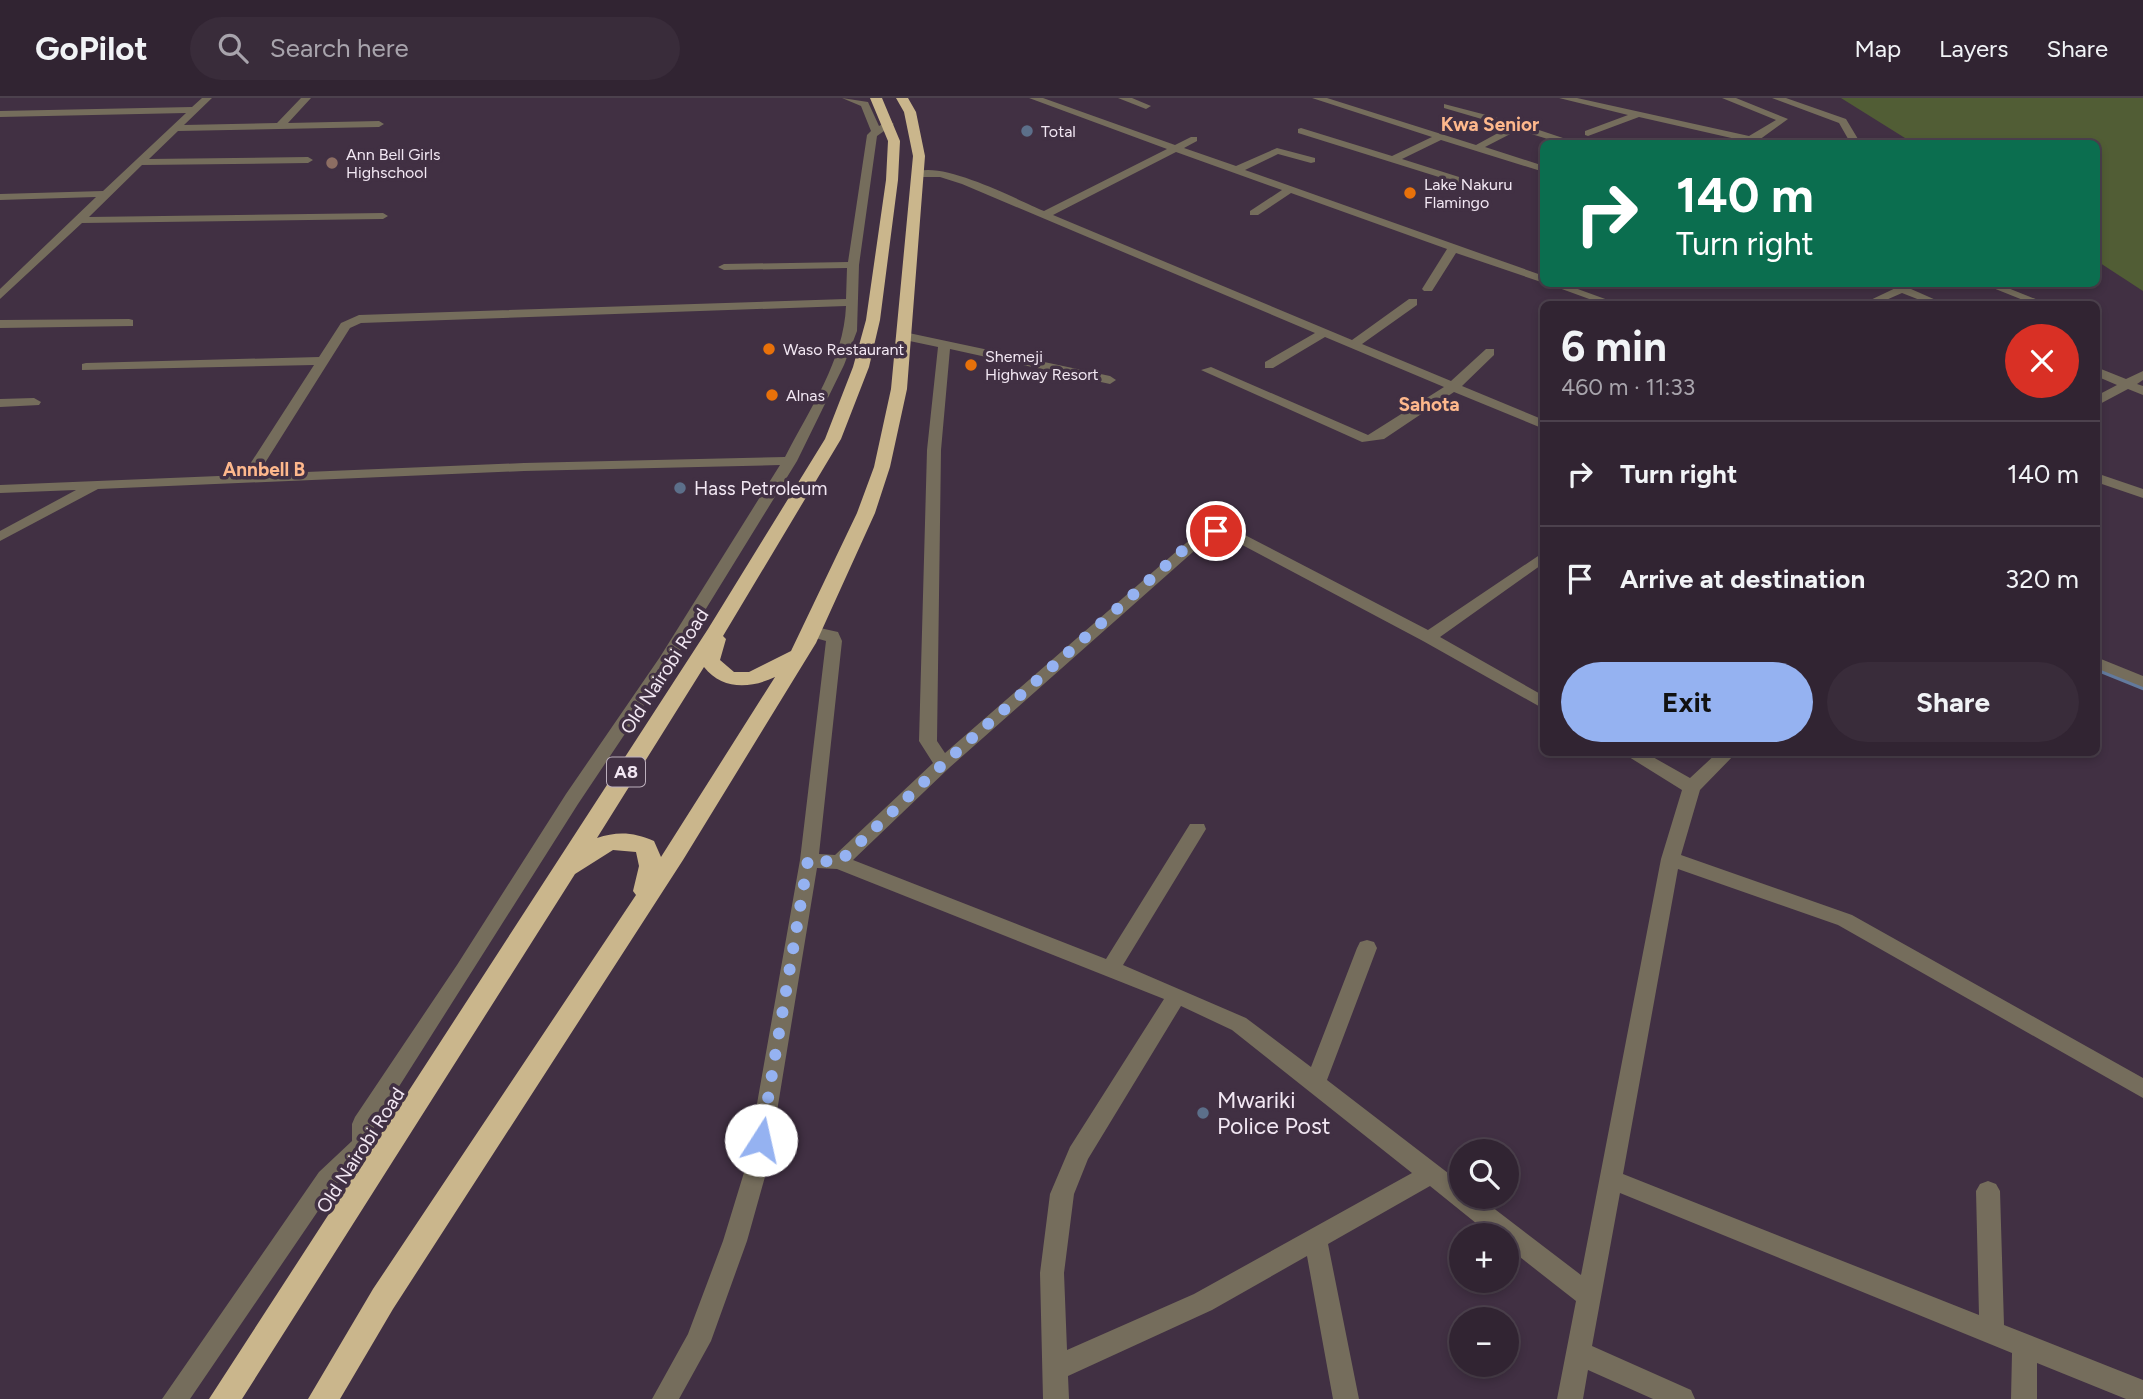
<!DOCTYPE html>
<meta charset="utf-8">
<style>
:root{--surface:#312432;--page:#392c3a;--text:#f1f3f6;--muted:#a8a4ac;--line:#4c414d;--accent:#95b2f1}
body{margin:0;font-family:Figtree,sans-serif;background:var(--page);color:var(--text);height:100vh;display:flex;flex-direction:column;font-size:26px;white-space:nowrap}
*{box-sizing:border-box;margin:0}
p{font-size:23px;color:var(--muted)}
.icon{flex:none;width:38px;height:38px;fill:none;stroke:currentColor;stroke-width:2;stroke-linecap:round;stroke-linejoin:round}
.map{position:relative;flex:1;overflow:hidden}
.panel{position:absolute;left:1540px;top:203px;width:560px;height:455px;display:flex;flex-direction:column;background:var(--surface);border-radius:10px;box-shadow:0 4px 10px #0003,0 0 0 2px var(--line)}
.panel>*{flex:none}
.guide{position:absolute;left:1540px;top:42px;width:560px;height:147px;border-radius:10px;box-shadow:0 4px 10px #0003,0 0 0 2px var(--line);background:#0b6e4f;color:#fff;overflow:hidden}
.fabs{position:absolute;left:1449px;top:1041px;display:grid;gap:14px}
.fabs a{display:grid;place-items:center;width:70px;height:70px;border-radius:50%;background:var(--surface);box-shadow:0 4px 10px #0003,0 0 0 2px var(--line);font-size:35px}
.pin{position:absolute;display:grid;place-items:center;width:60px;height:60px;color:#fff;margin:-30px;border:4px solid #fff;border-radius:50%;box-shadow:0 2px 7px #0007}
.me{position:absolute;width:77px;margin:-38px;rotate:10deg;stroke-linejoin:round;filter:drop-shadow(0 0 5px #0008)}
.turn{display:flex;align-items:center;gap:24px;height:147px;padding:0 21px;font-size:32px}
.turn .icon{width:91px;height:91px;stroke-width:2.5}
.turn b{display:block;font-size:49px;line-height:60px}
.round{display:grid;place-items:center;flex:none;width:74px;height:74px;border-radius:37px;background:var(--page)}
.summary{display:flex;align-items:center;justify-content:space-between;height:119px;padding:0 21px}
h1{font-size:42px;font-weight:700;line-height:52px}
.action{display:flex;gap:14px;margin-top:auto;padding:14px 21px}
.action a{flex:1;height:80px;border-radius:42px;background:var(--accent);color:#111;font-size:28px;font-weight:700;line-height:80px;text-align:center}
.action a+a{background:var(--page);color:var(--text)}
ul{padding:0;list-style:none}
li{display:flex;align-items:center;gap:21px;height:105px;padding:0 21px;border-top:2px solid var(--line)}
li div{flex:1}
li b{display:block;font-size:26px}
li em{font-style:normal}
header{display:flex;align-items:center;gap:42px;box-sizing:border-box;height:98px;padding:0 35px;background:var(--surface);border-bottom:2px solid var(--line)}
header strong{font-size:33px}
nav{display:flex;gap:38px;margin-inline-start:auto;font-size:24px}
.search{width:490px;height:63px;background:var(--page);display:flex;align-items:center;gap:18px;box-sizing:border-box;padding:0 24px;border-radius:38px;color:var(--muted);font-size:26px}
.map>svg:first-child{display:block}
</style>
<header>
<strong>GoPilot</strong>
<div class="search"><svg class="icon" aria-label="search" viewBox="0 0 24 24"><circle cx="10" cy="10" r="6"/><path d="M15 15l6 6"/></svg>Search here</div>
<nav><a>Map</a><a>Layers</a><a>Share</a></nav>
</header>
<div class="map">
<svg width="2143" height="1301" viewBox="0 0 2143 1301">
<rect width="100%" height="100%" fill="#413043"/>
<path fill="#515d35" d="M1841,0H2143V193L2097,163L2096,46L1913,45Z"/>
<g fill="none" stroke-linecap="round" stroke-linejoin="round">
<path stroke="#637a9d" stroke-width="4.5" d="M2096,571L2143,590"/>
<g fill="#756d5c" fill-rule="evenodd">
<path d="M202,0H212L184,27L277,25L301,0H311L288,25L379,23L384,26L379,29L178,33L149,61L308,59L313,62L308,65L142,67L89,119L383,115L388,118L383,121L82,125L0,201V191L96,99L0,102V96L103,93L186,15L0,19V13L192,9Z"/>
<path d="M842,0L868,4L879,28L889,23L894,26L877,38L859,167L857,233L844,267L797,363L675,561L578,706L374,1028L376,1085L372,1092L364,1095L356,1092L352,1072L335,1088L190,1301H162L319,1074L352,1043V1026L355,1019L457,867L566,696L660,559L780,367L524,373L98,391L0,443V433L76,392L0,395V387L243,377L314,267L82,272V266L86,265L319,259L341,225L359,217L846,201L847,170L724,172L718,169L724,166L848,164L867,37L871,33L861,8ZM846,208C844,262 809,312 785,359L524,365L258,376L350,230L361,225Z"/>
<path d="M1029,0H1043L1175,47L1191,39H1197V43L1184,50L1236,68L1277,50L1315,60V64L1311,65L1278,56L1245,72L1544,178V185L1456,155L1432,193H1424L1422,191L1447,151L1291,95L1258,117H1250V113L1282,92L1176,54L1053,117L1352,242L1409,201H1417V207L1362,246L1451,283L1486,251H1494V257L1462,288L1544,322V331L1454,294L1384,341L1362,344L1201,272L1211,269L1368,337L1444,289L1325,239L1273,270H1265V264L1315,235L962,86L940,79H917L912,76C937,59 1017,102 1044,113L1167,51Z"/>
<path d="M1118,0H1132L1151,8L1146,11Z"/>
<path d="M1312,0H1327L1476,47L1509,29L1444,10V6L1521,26L1581,46H1564L1518,32L1485,49L1544,68V74L1441,42L1402,61L1494,90L1495,92L1490,95L1298,35V31L1301,30L1392,58L1432,39Z"/>
<path d="M1559,0H1577L1749,38L1776,22L1722,0H1736L1788,21L1759,42L1749,44L1639,19L1588,38L1585,37V33L1628,17Z"/>
<path d="M1772,0H1786L1846,21L1861,46H1851L1839,25Z"/>
<path d="M1548,186H1564L1619,206H1603Z"/>
<path d="M1904,186H1918L1911,191L1945,206H1930L1902,195L1877,206H1862Z"/>
<path d="M1983,186H1998L2048,206H2033Z"/>
<path d="M129,221L133,222V228L0,230V222Z"/>
<path d="M2096,224L2102,225V231L2096,232Z"/>
<path d="M904,234L1110,278L1116,282L1110,286L950,251L941,352L937,643L945,655L1201,432L1216,429L1241,435L1428,532L1544,454V465L1440,539L1544,598V611L1423,543L1231,441L1211,438L949,670L853,762L1106,861L1190,726H1204L1206,731L1123,867L1246,920L1311,969L1357,850L1360,844L1367,842L1374,844L1377,850L1327,982L1461,1085V1099H1479L1581,1177L1661,761L1682,692L1621,654H1644L1690,680L1718,654H1737L1700,692L1681,757L1852,817L2143,980V1000L1838,827L1678,771L1623,1076L1979,1217L1976,1093L1980,1086L1988,1083L1996,1086L2000,1093L2004,1227L2143,1282V1301H2126L2037,1265V1301H2011L2012,1255L1620,1095L1592,1248L1691,1292L1695,1301H1653L1588,1272L1583,1301H1557L1576,1203L1507,1149V1138H1492L1430,1088L1328,1146L1359,1301H1333L1307,1158L1212,1212L1068,1278L1069,1301H1043L1040,1175L1050,1096L1070,1049L1164,901L837,771L817,770L768,1068L747,1143L711,1243L679,1301H652L688,1236L723,1143L746,1068L800,762L826,543L805,537L803,533L805,529L811,528L838,534L842,543L819,756L835,757L933,665L919,643L927,352L938,249L900,241V235ZM1181,908L1232,932L1412,1075L1194,1196L1067,1252L1064,1175L1074,1096L1088,1061Z"/>
<path d="M2096,269L2126,281L2143,273V282L2137,286L2143,288V297L2128,291L2096,308V298L2117,287L2096,278Z"/>
<path d="M34,300L41,304L39,307L0,309V301Z"/>
<path d="M2096,375L2143,391V400L2096,384Z"/>
<path d="M2096,559L2143,578V589L2096,570Z"/>
</g>
<path fill="#cab68c" fill-rule="evenodd" d="M870,0H882L900,43L898,82L880,222L869,269L841,341L723,538L726,541L720,562L734,574H749L791,553L857,415L874,369L891,291L913,58L904,14L896,0H908L916,14L925,58L907,291L890,369L875,415L816,545L683,762L393,1211L340,1301H308L373,1191L636,797L633,793L639,768L636,754L613,752L575,776L242,1301H209L708,531L825,341L853,269L866,222L886,82L888,43ZM704,569C722,592 750,591 775,579L661,759L654,743C634,734 617,733 597,740Z"/>
</g>
<g fill="none" stroke-linecap="round" stroke-linejoin="round">
<path stroke="#95b2f1" stroke-width="12" stroke-dasharray="0 21.6" d="M761,1042L808,762L839,764L943,666L1199,438L1216,433"/>
</g>
<g fill="#5c6f8a" stroke="#413043" stroke-width="2.5">
<circle cx="1027" cy="33" r="7"/>
<circle cx="680" cy="390" r="7"/>
<circle cx="1203" cy="1015" r="7"/>
</g>
<circle fill="#8d6e63" stroke="#413043" stroke-width="2.5" cx="332" cy="65" r="7"/>
<g fill="#e8710a" stroke="#413043" stroke-width="2.5">
<circle cx="1410" cy="95" r="7"/>
<circle cx="769" cy="251" r="7"/>
<circle cx="971" cy="267" r="7"/>
<circle cx="772" cy="297" r="7"/>
</g>
<g text-anchor="middle" stroke-width="7" stroke-linejoin="round" paint-order="stroke">
<g font-size="16" fill="#f2e7f3" stroke="#413043" text-anchor="start">
<text x="1041" y="39">Total</text>
<text x="346" y="62">Ann Bell Girls<tspan x="346" dy="18">Highschool</tspan></text>
<text x="1424" y="92">Lake Nakuru<tspan x="1424" dy="18">Flamingo</tspan></text>
<text x="783" y="257">Waso Restaurant</text>
<text x="985" y="264">Shemeji<tspan x="985" dy="18">Highway Resort</tspan></text>
<text x="786" y="303">Alnas</text>
</g>
<rect fill="#413043" stroke="#bdb0be" stroke-width="2" x="607" y="659.5" width="38" height="29" rx="5"/>
<g font-size="18" font-weight="bold" fill="#f2e7f3">
<text x="626" y="680">A8</text>
</g>
<g font-size="19" font-weight="bold" fill="#feb88c" stroke="#413043">
<text x="1490" y="33">Kwa Senior</text>
<text x="1429" y="313">Sahota</text>
<text x="264" y="378">Annbell B</text>
</g>
<g font-size="19" fill="#f2e7f3" stroke="#413043" text-anchor="start">
<text x="694" y="397">Hass Petroleum</text>
</g>
<g font-size="19" fill="#f2e7f3" stroke="#413043">
<text transform="translate(664 573) rotate(-57)" y="7">Old Nairobi Road</text>
<text transform="translate(360 1052) rotate(-57)" y="7">Old Nairobi Road</text>
</g>
<g font-size="23" fill="#f2e7f3" stroke="#413043" text-anchor="start">
<text x="1217" y="1010">Mwariki<tspan x="1217" dy="26">Police Post</tspan></text>
</g>
</g>
</svg>
<div class="fabs">
<a><svg class="icon" aria-label="search" viewBox="0 0 24 24"><circle cx="10" cy="10" r="6"/><path d="M15 15l6 6"/></svg></a>
<a>+</a>
<a>−</a>
</div>
<div class="pin" style="left:1216px;top:433px;background:#d93025"><svg class="icon" aria-label="arrive" viewBox="0 0 24 24"><path d="M6 21V4h12l-3 4 3 4H6"/></svg></div>
<svg class="me" style="left:761px;top:1042px" viewBox="-20 -20 40 40"><circle r="19" fill="#fff"/><path d="M0-13L10 11 0 6-10 11z" fill="#95b2f1"/></svg>
<div class="guide">
<div class="turn"><svg class="icon" aria-label="right" viewBox="0 0 24 24"><path d="M7 20v-9h11M14 6l5 5-5 5"/></svg><div><b>140 m</b>Turn right</div></div>
</div>
<section class="panel">
<div class="summary"><div><h1>6 min</h1><p>460 m · 11:33</p></div><a class="round" style="background:#d93025;color:#fff"><svg class="icon" aria-label="close" viewBox="0 0 24 24"><path d="M6 6l12 12M18 6L6 18"/></svg></a></div>
<ul>
<li><svg class="icon" aria-label="right" viewBox="0 0 24 24"><path d="M7 20v-9h11M14 6l5 5-5 5"/></svg><div><b>Turn right</b></div><em>140 m</em></li>
<li><svg class="icon" aria-label="arrive" viewBox="0 0 24 24"><path d="M6 21V4h12l-3 4 3 4H6"/></svg><div><b>Arrive at destination</b></div><em>320 m</em></li>
</ul>
<div class="action"><a>Exit</a><a>Share</a></div>
</section>
</div>
